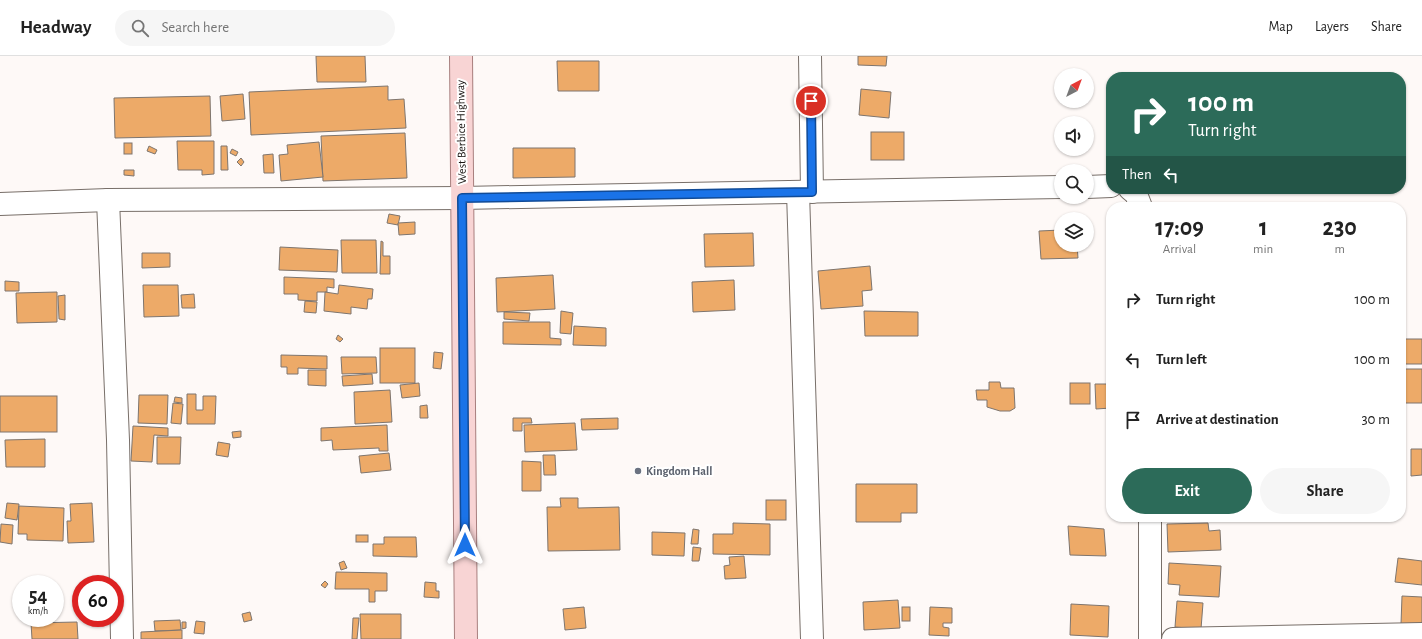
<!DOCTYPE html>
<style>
:root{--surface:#fff;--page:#f6f6f6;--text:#222;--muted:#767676;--line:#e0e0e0;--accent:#2c6b59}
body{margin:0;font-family:"Alegreya Sans",sans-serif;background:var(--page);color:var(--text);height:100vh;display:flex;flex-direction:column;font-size:15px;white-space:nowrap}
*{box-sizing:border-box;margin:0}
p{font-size:13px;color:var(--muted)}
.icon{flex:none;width:22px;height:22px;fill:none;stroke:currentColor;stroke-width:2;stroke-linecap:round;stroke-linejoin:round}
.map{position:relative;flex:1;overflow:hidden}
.sheet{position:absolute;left:1106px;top:146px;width:300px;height:320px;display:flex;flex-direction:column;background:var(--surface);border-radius:16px;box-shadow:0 1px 3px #0004}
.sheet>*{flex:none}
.hud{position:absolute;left:1106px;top:16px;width:300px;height:122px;border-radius:16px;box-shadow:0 1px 3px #0004;background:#2c6b59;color:#fff;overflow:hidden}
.needle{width:26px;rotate:41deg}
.tools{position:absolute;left:1054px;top:12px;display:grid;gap:8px}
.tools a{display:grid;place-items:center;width:40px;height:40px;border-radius:50%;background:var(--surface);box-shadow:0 1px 3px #0004;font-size:20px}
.speed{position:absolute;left:12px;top:519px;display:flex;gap:8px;font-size:20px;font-weight:700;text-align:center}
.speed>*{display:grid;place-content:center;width:52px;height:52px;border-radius:50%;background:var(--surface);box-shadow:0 1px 3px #0004;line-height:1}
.speed small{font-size:10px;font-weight:400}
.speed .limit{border:6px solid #d22;background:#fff;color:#111}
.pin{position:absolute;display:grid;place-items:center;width:34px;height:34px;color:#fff;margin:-17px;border:2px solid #fff;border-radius:50%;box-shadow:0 1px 4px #0007}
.me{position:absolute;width:44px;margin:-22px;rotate:0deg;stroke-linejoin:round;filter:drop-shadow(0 0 3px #0008)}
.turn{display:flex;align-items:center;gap:14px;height:84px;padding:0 16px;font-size:18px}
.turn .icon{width:52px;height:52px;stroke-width:2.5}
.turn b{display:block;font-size:28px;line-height:34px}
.then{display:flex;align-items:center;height:38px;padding:0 16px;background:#0003;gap:8px;font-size:15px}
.eta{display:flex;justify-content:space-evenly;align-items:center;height:68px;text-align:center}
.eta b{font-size:24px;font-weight:700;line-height:28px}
.button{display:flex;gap:8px;margin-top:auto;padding:8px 16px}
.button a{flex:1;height:46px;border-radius:24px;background:var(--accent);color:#fff;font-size:16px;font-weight:700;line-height:46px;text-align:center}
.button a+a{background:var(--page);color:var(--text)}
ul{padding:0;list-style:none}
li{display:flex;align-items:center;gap:12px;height:60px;padding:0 16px}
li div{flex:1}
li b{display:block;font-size:15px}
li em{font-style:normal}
header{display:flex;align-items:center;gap:24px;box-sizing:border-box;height:56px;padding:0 20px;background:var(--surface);border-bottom:1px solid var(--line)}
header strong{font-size:19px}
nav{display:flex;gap:22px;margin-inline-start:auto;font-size:14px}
.search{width:280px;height:36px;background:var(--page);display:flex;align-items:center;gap:10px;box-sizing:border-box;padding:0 14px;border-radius:22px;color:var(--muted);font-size:15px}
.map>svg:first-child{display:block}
</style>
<header>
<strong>Headway</strong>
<div class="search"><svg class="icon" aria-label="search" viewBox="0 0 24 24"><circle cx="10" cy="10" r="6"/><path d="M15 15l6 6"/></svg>Search here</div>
<nav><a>Map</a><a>Layers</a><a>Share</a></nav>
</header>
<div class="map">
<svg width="1422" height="583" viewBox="0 0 1422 583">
<rect width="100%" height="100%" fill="#fef9f7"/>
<g fill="#edaa68" stroke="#7e756e">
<path d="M316,0H365L366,26H317Z"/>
<path d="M858,0H887L886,10L858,9Z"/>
<path d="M557,5H599V35H558Z"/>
<path d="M388,30V44L404,43L406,72L251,79L249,36Z"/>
<path d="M861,33L891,36L889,62L859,59Z"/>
<path d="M243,38L245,63L222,65L220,40Z"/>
<path d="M210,40L211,80L115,82L114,42Z"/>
<rect x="871" y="76" width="33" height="28"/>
<path d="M405,77L407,122L323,125L321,80Z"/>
<path d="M177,85H214V118L202,119V114H178Z"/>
<path d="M319,86L323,121L281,125L279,99L288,98L287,89Z"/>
<rect x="124" y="87" width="8" height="11"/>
<path d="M149,90L157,94L155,98L147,95Z"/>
<path d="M221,90H227L228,114H221Z"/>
<path d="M513,92H575V121L513,122Z"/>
<path d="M232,93L238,96L236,100L230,97Z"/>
<path d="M273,98L274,117H264L263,99Z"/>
<path d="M241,102L244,106L241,110L237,106Z"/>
<path d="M124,114H134V120L124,119Z"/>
<path d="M389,158L400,160L398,169L387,167Z"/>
<path d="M415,166V178L399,179L398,167Z"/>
<path d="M1061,174V189H1077L1078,202L1041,203L1039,175Z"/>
<path d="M753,177L754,210L705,211L704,178Z"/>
<path d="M341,184H376L377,217H342Z"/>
<path d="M381,185L383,186V200H390V218H380Z"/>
<path d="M280,191L338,194L337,216L279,214Z"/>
<path d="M142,197H170V211L142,212Z"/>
<path d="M870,210L872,234L862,235L863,250L821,253L818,215Z"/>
<path d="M553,219L555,253L497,256L496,222Z"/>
<path d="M284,221L334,223V232L327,231V236H317V245L298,244V238H284Z"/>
<path d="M734,224L735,254L693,256L692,226Z"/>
<path d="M5,225L19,226V235H5Z"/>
<path d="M143,229H178L179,260L144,261Z"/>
<path d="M339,229L373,233L372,243H368L367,253L351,251V258L324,255L325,236L338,238Z"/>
<path d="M57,236V266L17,267L16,237Z"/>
<path d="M194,238L195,252H182L181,239Z"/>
<path d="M65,239V264L59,263L58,240Z"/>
<path d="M305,245L317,246L316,257L304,256Z"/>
<path d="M561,255L573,257L571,278L560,277Z"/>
<path d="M864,255L918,256V280H865Z"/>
<path d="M504,256L530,257L529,265L504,263Z"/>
<path d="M503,266H550V282L561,283V289L503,288Z"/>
<path d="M574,270L606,272V290L573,289Z"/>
<path d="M338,279L343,283L340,286L336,283Z"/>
<rect x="1401" y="283" width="21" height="25"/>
<rect x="380" y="292" width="35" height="35"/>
<path d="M434,296L443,297L441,313L433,312Z"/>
<path d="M281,299L327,300V313L298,312V318H287V311H281Z"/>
<path d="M341,301H376L377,317L342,318Z"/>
<rect x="1401" y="313" width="21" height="34"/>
<path d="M308,314H326V330L308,329Z"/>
<path d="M372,318L373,328L343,330L342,320Z"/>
<path d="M989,326H1000L1001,332H1014L1015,352L1010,355H1000L987,351V344H977L976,334H989Z"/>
<path d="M419,327L420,340L402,342L400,329Z"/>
<rect x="1070" y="327" width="20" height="21"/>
<path d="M1095,328H1111V352L1096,353Z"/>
<path d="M390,334L392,366L355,368L354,336Z"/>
<path d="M187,338H196V354H203V340H216L215,368H187Z"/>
<path d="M139,339H168L167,368L138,367Z"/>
<rect x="0" y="340" width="57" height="36"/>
<path d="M175,341L182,342V347L174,346Z"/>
<path d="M173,347L183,348L181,368L171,367Z"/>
<path d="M427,349L428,362H420V350Z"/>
<path d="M513,362H531L532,367H522V375H513Z"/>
<path d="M618,362V373L582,374L581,363Z"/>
<path d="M575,367L577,394L525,396L524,369Z"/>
<path d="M387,369L388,395H379V392L333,394L332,384L321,385V372Z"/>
<path d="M133,370L168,372V380L154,379L152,406L131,405Z"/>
<path d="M241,375V381L233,382L232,376Z"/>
<path d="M157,381H181L180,408H157Z"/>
<path d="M45,383V411H6L5,384Z"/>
<path d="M218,386L230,388L228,401L216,399Z"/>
<path d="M1411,393H1422V419L1411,420Z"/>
<path d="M389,397L391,414L361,417L359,400Z"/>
<path d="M543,399H555L556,419H544Z"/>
<path d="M522,405L541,406V435H522Z"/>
<path d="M856,428H917V457H901V466H856Z"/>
<path d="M560,442H578V452L619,451L620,494L548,495L547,451H561Z"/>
<rect x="766" y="444" width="20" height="20"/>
<path d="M7,447L19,448L17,464L5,462Z"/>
<path d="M92,447L94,486L68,487L67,465H71L70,448Z"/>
<path d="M19,450L64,452L63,485L27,484V478H18Z"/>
<path d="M733,467L770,468V499L713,498V478H733Z"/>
<path d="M1208,467L1209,475L1220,474L1221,494L1168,496L1167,468Z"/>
<path d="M1,468L13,469L12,488L0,486Z"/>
<path d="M1068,470L1104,473L1106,500L1070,499Z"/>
<path d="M693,473L699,474L698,488H691Z"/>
<path d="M652,476L685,477L684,500L652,499Z"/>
<rect x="356" y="479" width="12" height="7"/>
<path d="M384,481H416L417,501L373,500V488H384Z"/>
<path d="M693,491L701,492L699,505H692Z"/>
<path d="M744,500L746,522L725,523L724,510L730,509L729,501Z"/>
<path d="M1398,502L1422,505V529L1395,526Z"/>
<path d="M344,505L347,512L341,514L339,507Z"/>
<path d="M1169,507L1221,510L1219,541L1179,539L1180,529L1168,528Z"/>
<path d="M336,516L387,517V535H375V546H369V533H335Z"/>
<path d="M325,525L328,528L325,532L321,529Z"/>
<path d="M425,526L436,527V535H439V542L424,541Z"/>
<path d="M1402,540L1422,541V569L1401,568Z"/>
<path d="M898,544L900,572L864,574L863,546Z"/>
<path d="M1177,545L1203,547L1201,573L1175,571Z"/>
<path d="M1071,548L1109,550L1108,581L1070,579Z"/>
<path d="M584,551L586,572L565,574L563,553Z"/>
<rect x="902" y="551" width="8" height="14"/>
<path d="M930,551L952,552V567H943V571L949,572V580L929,579Z"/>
<path d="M250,556L252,564L244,566L242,558Z"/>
<path d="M360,558H401V583H361Z"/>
<path d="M353,562H359L357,583H352Z"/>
<path d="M180,564L181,574L155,575L154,565Z"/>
<path d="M196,565L205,566L204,578L194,577Z"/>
<path d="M77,566L78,583H32L31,567Z"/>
<path d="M182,566H186V572L182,573Z"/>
<path d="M182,574V583H141V576Z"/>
</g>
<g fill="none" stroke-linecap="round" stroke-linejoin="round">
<g stroke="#786f69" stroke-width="24">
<g id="minor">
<path d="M810,0L812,136"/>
<path d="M1087,131L1111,130"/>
<path d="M1130,133L1136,138L1141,151"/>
<path d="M798,136L812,583"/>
<path d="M108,144L118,384L122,583"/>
<path d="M0,148L108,144L462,142L1061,131"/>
<path d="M1150,461V583"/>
<path d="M1173,583L1422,578"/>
</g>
</g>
<g stroke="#a87f7e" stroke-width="24">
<path id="major" d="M461,0L466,583"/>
</g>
<use href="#minor" stroke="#fff" stroke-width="22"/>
<use href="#major" stroke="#f8d4d4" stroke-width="22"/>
</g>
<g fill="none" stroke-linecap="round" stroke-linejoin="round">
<g stroke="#114b97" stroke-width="10">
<path id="route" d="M465,489L462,142L812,136L811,45"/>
</g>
<use href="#route" stroke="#1a73e8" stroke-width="7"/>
</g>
<circle fill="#6b7280" stroke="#fff" stroke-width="1.5" cx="638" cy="415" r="4"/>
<g text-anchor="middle" stroke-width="4" stroke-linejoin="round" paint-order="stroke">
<g font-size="12" fill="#1a1613" stroke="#fff">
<text transform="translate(461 76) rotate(-91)" y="4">West Berbice Highway</text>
</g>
<g font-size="12" font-weight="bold" fill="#5b616d" stroke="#fff" text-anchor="start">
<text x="646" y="419">Kingdom Hall</text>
</g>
</g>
</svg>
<div class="tools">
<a><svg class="needle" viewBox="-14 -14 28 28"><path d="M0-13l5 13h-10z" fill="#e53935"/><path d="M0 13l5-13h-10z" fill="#767676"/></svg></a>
<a><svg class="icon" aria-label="sound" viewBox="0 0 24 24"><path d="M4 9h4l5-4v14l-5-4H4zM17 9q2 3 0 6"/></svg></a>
<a><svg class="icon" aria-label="search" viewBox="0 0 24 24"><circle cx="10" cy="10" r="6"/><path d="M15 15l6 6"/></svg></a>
<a><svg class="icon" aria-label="layers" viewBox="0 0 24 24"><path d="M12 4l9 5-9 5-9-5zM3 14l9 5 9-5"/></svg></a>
</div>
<div class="speed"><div>54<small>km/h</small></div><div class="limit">60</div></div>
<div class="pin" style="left:811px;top:45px;background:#d93025"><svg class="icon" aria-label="arrive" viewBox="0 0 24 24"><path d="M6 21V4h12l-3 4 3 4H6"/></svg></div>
<svg class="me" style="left:465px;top:489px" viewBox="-20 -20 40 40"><path d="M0-17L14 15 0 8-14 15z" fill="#1a73e8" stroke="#fff" stroke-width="4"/></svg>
<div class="hud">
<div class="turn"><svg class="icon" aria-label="right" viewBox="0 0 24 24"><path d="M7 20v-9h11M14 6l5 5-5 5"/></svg><div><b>100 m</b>Turn right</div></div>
<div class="then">Then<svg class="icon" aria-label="left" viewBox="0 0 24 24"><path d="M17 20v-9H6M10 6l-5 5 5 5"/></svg></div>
</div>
<section class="sheet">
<div class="eta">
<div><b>17:09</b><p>Arrival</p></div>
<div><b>1</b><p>min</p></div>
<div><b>230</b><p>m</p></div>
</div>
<ul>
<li><svg class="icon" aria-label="right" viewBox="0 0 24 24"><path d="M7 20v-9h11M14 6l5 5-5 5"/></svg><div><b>Turn right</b></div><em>100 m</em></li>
<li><svg class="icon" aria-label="left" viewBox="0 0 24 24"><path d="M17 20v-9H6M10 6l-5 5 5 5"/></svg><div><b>Turn left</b></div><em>100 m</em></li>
<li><svg class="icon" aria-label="arrive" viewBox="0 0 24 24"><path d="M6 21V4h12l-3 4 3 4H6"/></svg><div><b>Arrive at destination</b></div><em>30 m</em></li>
</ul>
<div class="button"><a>Exit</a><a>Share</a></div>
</section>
</div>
